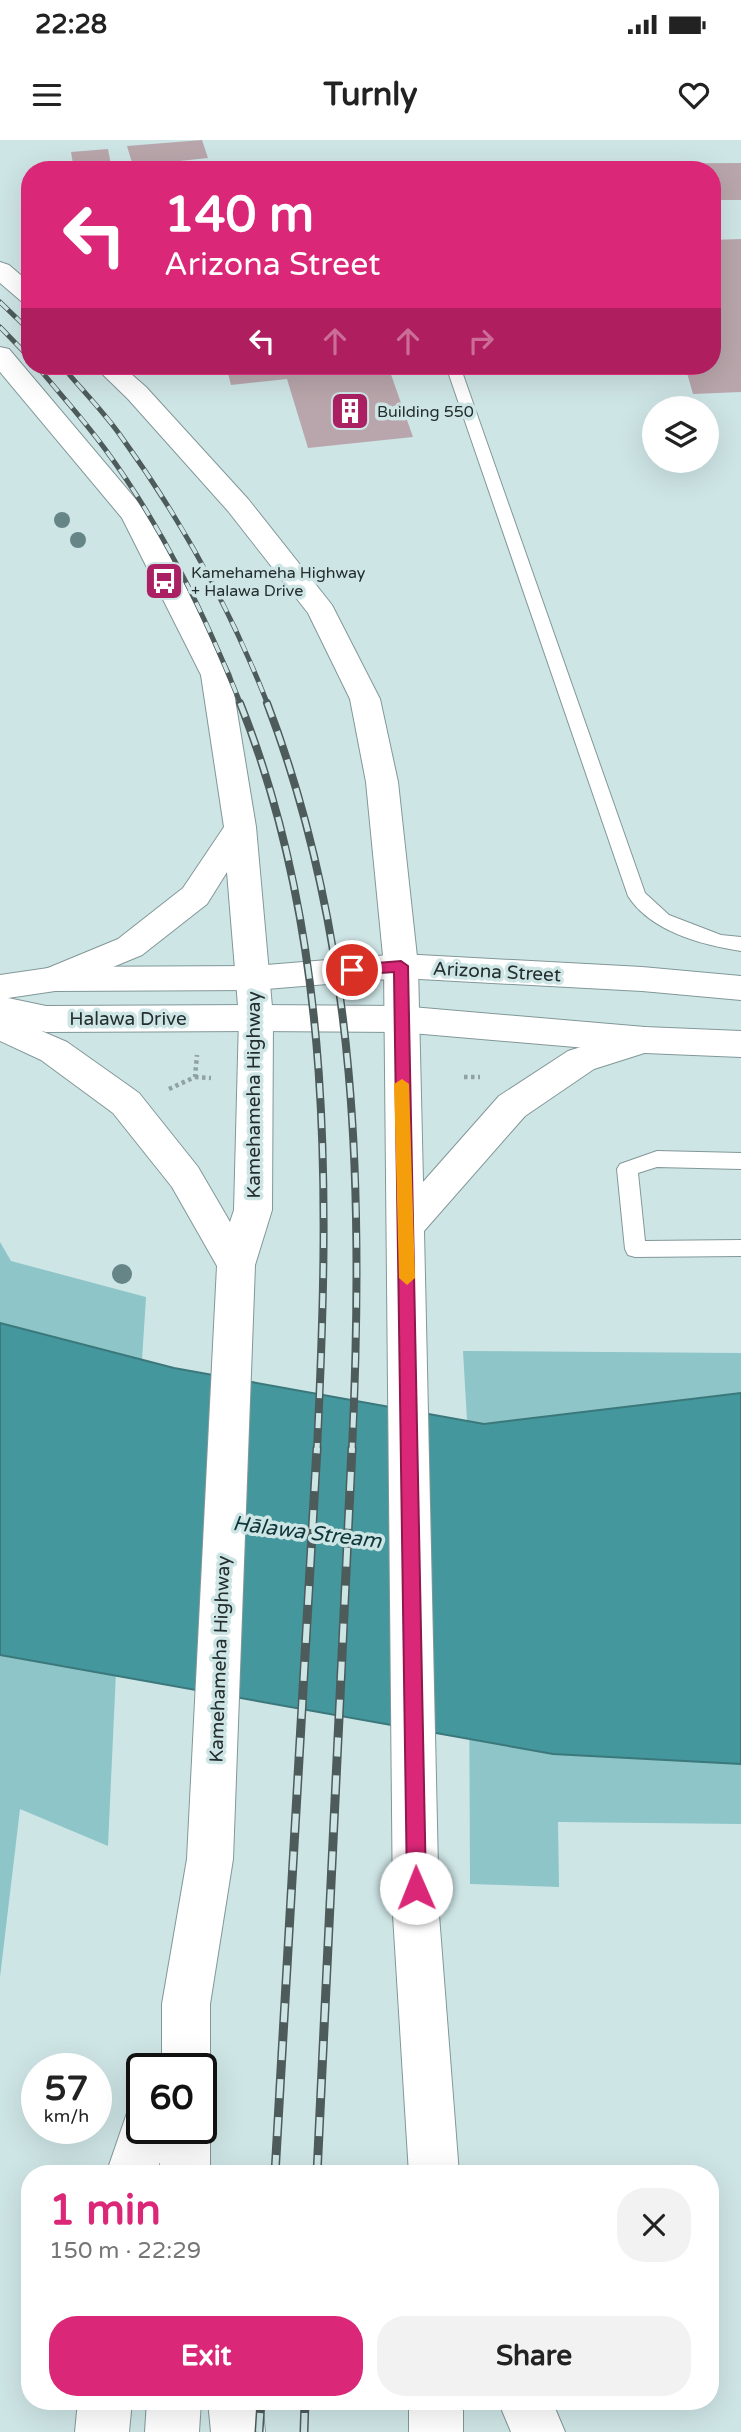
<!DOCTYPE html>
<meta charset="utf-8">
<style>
:root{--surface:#fff;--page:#f2f2f2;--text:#222;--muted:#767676;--accent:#db2777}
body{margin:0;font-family:"Varela Round",sans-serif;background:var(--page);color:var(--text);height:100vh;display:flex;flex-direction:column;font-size:26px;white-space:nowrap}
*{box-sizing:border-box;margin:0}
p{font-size:23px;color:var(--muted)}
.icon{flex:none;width:38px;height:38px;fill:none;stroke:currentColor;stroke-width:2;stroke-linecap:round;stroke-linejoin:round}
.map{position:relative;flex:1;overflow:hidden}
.panel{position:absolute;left:21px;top:2025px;width:698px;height:245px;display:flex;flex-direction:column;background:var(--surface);border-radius:28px;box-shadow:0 7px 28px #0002}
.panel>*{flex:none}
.guide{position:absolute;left:21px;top:21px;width:700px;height:214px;border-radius:28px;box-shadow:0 7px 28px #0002;background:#db2777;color:#fff;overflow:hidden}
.buttons{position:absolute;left:642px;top:256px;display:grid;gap:14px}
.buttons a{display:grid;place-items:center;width:77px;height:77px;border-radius:50%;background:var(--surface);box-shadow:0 7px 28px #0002;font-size:35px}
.speed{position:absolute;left:21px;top:1913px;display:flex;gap:14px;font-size:35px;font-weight:700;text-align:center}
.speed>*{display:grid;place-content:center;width:91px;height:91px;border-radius:50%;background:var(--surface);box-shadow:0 7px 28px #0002;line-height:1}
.speed small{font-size:18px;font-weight:400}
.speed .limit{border:4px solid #111;border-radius:10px;background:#fff;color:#111}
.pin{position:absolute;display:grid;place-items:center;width:60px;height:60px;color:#fff;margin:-30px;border:4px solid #fff;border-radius:50%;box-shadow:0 2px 7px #0007}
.me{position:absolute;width:77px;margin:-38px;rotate:359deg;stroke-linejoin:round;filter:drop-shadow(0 0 5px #0008)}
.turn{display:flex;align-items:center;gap:24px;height:147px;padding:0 28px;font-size:32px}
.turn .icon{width:91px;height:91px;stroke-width:2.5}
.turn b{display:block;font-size:49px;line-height:60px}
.lanes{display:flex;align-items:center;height:66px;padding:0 28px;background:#0003;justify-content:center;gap:35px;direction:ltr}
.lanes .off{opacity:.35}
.round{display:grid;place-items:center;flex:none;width:74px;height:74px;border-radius:28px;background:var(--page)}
.summary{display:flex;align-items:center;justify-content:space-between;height:119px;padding:0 28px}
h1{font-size:42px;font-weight:700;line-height:52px;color:var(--accent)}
.action{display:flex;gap:14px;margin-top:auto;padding:14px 28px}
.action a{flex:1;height:80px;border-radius:28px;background:var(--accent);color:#fff;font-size:28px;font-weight:700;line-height:80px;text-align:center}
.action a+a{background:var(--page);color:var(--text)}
.status{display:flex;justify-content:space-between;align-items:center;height:49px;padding:0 35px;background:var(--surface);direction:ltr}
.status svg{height:19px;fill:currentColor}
header{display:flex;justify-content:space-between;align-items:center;height:91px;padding:0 28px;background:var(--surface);font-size:32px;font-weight:700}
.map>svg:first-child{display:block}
</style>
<div class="status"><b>22:28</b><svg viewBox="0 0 49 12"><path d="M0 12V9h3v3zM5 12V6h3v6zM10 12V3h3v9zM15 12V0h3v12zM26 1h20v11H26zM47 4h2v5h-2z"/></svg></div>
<header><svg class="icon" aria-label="menu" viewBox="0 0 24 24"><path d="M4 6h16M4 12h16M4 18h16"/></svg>Turnly<svg class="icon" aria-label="heart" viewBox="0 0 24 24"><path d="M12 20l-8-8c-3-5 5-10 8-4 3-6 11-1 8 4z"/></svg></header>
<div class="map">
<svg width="741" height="2292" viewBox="0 0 741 2292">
<rect width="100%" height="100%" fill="#cee5e6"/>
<g fill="#8dc5c8">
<path d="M0,1102L11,1121L146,1157L135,1331L0,1293Z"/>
<path d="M463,1211L741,1213V1472L475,1419Z"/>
<path d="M0,1450L118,1488L108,1706L20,1669L0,1837Z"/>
<path d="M469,1511L741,1542V1684L558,1682L559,1747L470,1744Z"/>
</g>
<path fill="#44979c" stroke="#3b787b" stroke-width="2" d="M0,1183L174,1228L484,1284L741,1253V1624L553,1614L0,1515Z"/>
<g fill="#b9a6ac">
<path d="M202,0L208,18L133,26L127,6Z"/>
<path d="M108,9L112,30H74L71,12Z"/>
<path d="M741,23V60H712V30H589L588,24Z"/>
<path d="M741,99V252L693,254L685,226H712V100Z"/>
<path d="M226,226H388L413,297L308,308L287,239L231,245Z"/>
</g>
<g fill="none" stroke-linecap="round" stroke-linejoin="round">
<g stroke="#829798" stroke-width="2">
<g id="service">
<path d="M446,226H460L645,753L669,775L721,795L741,797V811C702,805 650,791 628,756Z"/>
<path d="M657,1011L741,1013V1029L657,1027L638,1033L645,1101L741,1100V1116L635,1117L628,1115L625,1109L617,1029L620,1024Z"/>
</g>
</g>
<g stroke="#829798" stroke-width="2">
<path id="minor" d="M254,826L266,829L271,838L266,847L254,850L55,851L8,858L46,866L256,865L268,869L273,878L268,887L256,891L46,892L0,882V835L55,827Z"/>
</g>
<g stroke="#829798" stroke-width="2">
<g id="tertiary">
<path d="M401,814L642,827L741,836V860L642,851L401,838L254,850L242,847L237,838L242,829L254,826Z"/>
<path d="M256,865L400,866L645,887L741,891V917L645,913L400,892L256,891L244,887L239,878L244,869Z"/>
</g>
</g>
<g stroke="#829798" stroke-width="2">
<g id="primary">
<path d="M0,122L9,125L30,143V164L21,161L0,143Z"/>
<path d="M0,207L9,209L149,375L231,535L256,687L273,878L272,1070L255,1125L233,1719L210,1864V1928L201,1946V1928H162V1864L187,1719L217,1126L172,1047L113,973L41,920L0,901V873L67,902L139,953L198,1027L230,1082L234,1070L239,878L227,732L207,764L142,815L55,851L43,848L38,839L43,830L118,799L183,748L224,687L201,535L122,378L0,232Z"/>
<path d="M94,226H122L146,247L248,359L332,465L380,559L398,642L418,826L423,1042L499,956L568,911L645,887L657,891L663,900L657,909L594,929L525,976L424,1091L439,1775L459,2034H409L393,1775L384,826L366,642L350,559L308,473L228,371L128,259Z"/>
<path d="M142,1965V1988H201L203,1970L210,1988V2034H160V2022L156,2034H106L128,1970Z"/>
<path d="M78,2261H132L129,2292H75Z"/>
<path d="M147,2261H201L199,2292H145Z"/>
<path d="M208,2261H262L265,2292H211Z"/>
<rect x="409" y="2261" width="54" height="31"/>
<path d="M498,2261H552L565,2292H511Z"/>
</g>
</g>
<g stroke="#90a2a3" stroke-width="4.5" stroke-dasharray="3.5 3.5" stroke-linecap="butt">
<path d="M195,937L211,938"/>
<path d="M464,937H480"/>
<path d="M169,949L195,937L197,915"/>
</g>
<use href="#service" fill="#fff" fill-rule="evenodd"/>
<use href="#minor" fill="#fff" fill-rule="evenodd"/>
<use href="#tertiary" fill="#fff" fill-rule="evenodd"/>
<use href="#primary" fill="#fff" fill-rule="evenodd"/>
<g stroke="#4e5b5b" stroke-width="5">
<g id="rail-far2">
<path d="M0,162L30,191"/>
<path d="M0,187L30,218"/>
<path d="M37,226C60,254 84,280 105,309C163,388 205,475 241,565"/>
<path d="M62,226C81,249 103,271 120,295C181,379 230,468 268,565"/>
</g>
</g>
<g stroke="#4e5b5b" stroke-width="8">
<g id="rail-far1">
<path d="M240,563C335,801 329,1059 317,1310"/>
<path d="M267,563C359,803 364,1057 352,1310"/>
</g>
</g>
<g stroke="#4e5b5b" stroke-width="9">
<g id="rail">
<path d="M275,2034L317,1308"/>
<path d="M317,2034L352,1308"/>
<path d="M259,2292L261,2261"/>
<path d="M304,2292L305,2261"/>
</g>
</g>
<use href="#rail-far2" stroke="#cee5e6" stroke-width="3.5" stroke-dasharray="11" stroke-linecap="butt"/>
<use href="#rail-far1" stroke="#cee5e6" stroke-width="5" stroke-dasharray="15" stroke-linecap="butt"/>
<use href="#rail" stroke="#cee5e6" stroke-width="6" stroke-dasharray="19" stroke-linecap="butt"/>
</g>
<g fill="#658587">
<circle cx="62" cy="380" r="8"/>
<circle cx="78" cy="400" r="8"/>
<circle cx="122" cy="1134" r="10"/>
</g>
<path fill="#db2777" stroke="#8e194d" stroke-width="2" d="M401,821L408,826L426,1748L423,1754L416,1757L409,1754L407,1748L394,832L352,835L345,830L352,825Z"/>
<path fill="#f59e0b" d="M402,939L409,944L415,1138L407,1145L399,1138L394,944Z"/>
<defs>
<g id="building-square" transform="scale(2.0125)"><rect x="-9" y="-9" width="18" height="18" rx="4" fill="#aa2063" stroke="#cee5e6"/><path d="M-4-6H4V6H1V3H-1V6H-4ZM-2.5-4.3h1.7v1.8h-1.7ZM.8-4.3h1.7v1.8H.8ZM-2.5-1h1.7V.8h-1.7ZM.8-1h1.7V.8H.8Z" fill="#fff"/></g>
<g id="bus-square" transform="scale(2.0125)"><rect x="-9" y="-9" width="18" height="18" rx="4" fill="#aa2063" stroke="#cee5e6"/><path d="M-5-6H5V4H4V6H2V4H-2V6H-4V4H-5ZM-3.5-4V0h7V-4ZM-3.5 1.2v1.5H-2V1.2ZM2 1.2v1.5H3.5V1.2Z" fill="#fff"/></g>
</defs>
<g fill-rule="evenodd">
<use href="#building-square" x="350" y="271"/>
<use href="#bus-square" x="164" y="441"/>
</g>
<g text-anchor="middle" stroke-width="7" stroke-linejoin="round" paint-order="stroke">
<g font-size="16" fill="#252e2e" stroke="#cee5e6" text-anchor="start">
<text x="377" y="277">Building 550</text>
<text x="191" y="438">Kamehameha Highway<tspan x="191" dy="18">+ Halawa Drive</tspan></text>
</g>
<g font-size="19" fill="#252e2e" stroke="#cee5e6">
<text transform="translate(497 831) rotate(3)" y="7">Arizona Street</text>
<text x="128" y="885">Halawa Drive</text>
<text transform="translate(253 955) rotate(-90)" y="7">Kamehameha Highway</text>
<text transform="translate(219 1519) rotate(-88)" y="7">Kamehameha Highway</text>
</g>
<g font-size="21" font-style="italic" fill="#0e3639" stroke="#cee5e6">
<text transform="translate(307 1392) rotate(7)" y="7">Hālawa Stream</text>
</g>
</g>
</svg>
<div class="buttons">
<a><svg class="icon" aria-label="layers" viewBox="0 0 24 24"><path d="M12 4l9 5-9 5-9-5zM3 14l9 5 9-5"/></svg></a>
</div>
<div class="speed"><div>57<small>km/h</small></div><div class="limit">60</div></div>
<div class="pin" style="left:352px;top:830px;background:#d93025"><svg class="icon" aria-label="arrive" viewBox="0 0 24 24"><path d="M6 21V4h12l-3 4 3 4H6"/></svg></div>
<svg class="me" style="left:416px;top:1748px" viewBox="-20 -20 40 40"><circle r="19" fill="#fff"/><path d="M0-13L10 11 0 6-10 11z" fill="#db2777"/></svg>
<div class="guide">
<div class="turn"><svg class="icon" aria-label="left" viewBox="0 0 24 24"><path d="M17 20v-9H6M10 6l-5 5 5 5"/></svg><div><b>140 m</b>Arizona Street</div></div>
<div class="lanes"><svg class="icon" aria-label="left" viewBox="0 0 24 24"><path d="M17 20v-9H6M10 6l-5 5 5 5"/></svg><svg class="icon off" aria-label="ahead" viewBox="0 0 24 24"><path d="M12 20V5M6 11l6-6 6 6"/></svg><svg class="icon off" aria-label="ahead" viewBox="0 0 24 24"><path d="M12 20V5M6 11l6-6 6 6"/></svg><svg class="icon off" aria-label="right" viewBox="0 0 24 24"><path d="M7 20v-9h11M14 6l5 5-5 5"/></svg></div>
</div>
<section class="panel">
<div class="summary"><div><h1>1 min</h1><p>150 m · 22:29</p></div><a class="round"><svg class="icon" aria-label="close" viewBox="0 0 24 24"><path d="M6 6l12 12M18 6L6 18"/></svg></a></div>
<div class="action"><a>Exit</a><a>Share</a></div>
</section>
</div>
